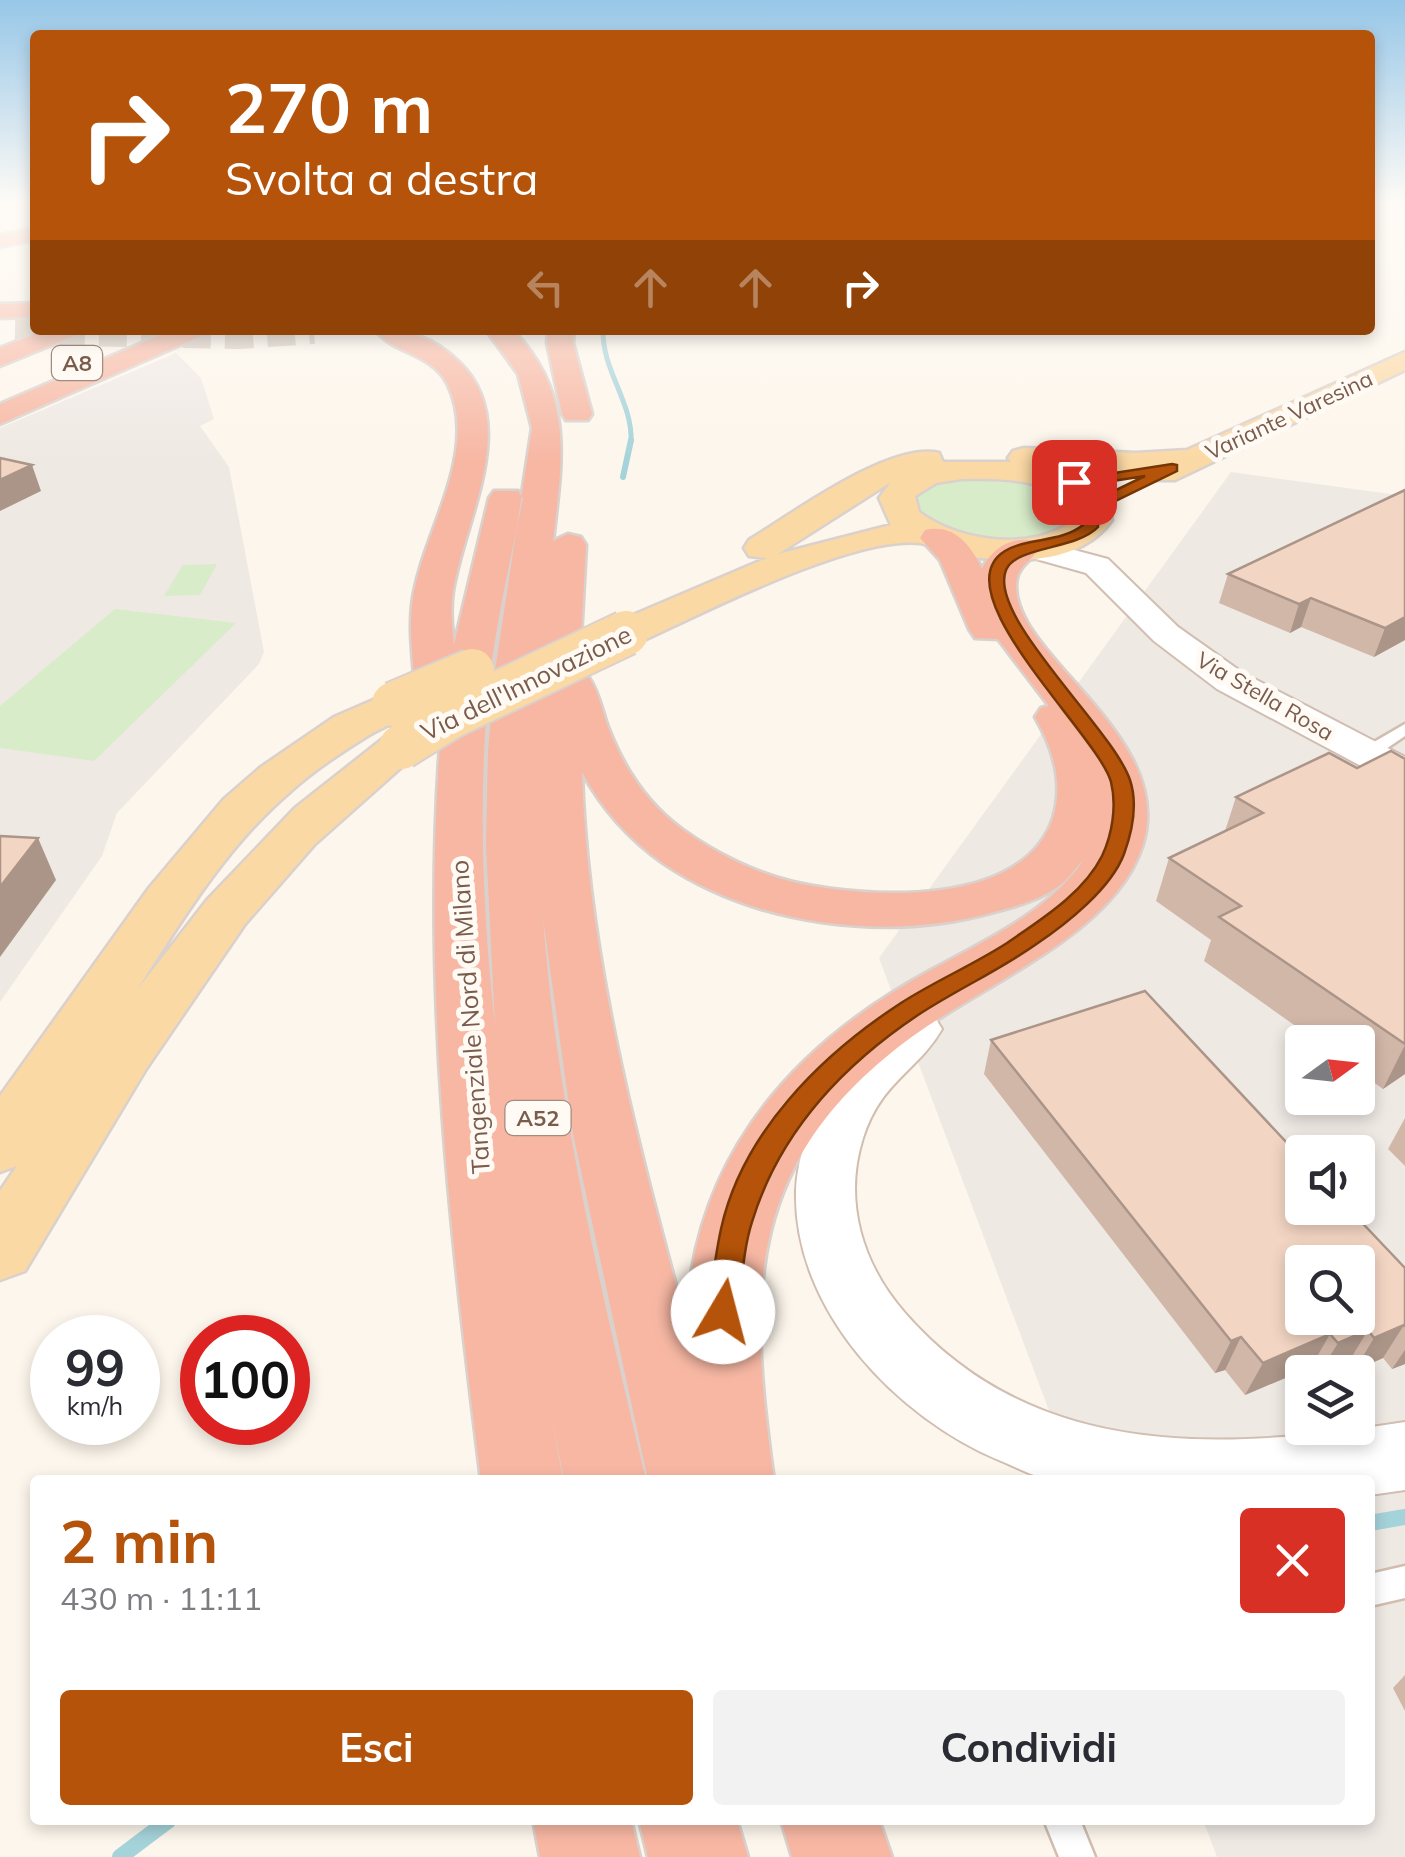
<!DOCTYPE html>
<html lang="it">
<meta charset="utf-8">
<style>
:root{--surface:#fff;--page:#f2f2f3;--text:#2b2b33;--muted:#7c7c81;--accent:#b45309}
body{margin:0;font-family:Mulish,sans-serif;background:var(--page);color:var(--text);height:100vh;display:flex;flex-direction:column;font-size:38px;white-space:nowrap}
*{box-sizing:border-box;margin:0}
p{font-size:32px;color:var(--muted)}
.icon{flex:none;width:55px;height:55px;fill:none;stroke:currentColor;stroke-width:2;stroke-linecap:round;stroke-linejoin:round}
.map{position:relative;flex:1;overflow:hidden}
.side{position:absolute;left:30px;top:1475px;width:1345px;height:350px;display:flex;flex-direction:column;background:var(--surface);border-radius:10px;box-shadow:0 5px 15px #0003}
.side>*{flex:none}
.hud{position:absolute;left:30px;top:30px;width:1345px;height:305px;border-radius:10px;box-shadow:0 5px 15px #0003;background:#b45309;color:#fff;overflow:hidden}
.needle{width:65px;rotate:75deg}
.tools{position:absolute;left:1285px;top:1025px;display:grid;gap:20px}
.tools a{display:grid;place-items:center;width:90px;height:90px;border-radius:10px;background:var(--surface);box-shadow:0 5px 15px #0003;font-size:50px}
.speed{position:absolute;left:30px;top:1315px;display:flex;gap:20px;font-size:50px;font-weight:700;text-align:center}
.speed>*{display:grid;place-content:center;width:130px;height:130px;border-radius:50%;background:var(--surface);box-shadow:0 5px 15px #0003;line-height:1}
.speed small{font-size:25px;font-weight:400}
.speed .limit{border:15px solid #d22;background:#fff;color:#111}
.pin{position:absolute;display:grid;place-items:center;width:85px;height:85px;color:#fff;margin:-42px;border-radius:20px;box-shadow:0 5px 15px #0006}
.me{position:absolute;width:110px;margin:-55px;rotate:8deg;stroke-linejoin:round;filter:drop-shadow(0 0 8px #0008)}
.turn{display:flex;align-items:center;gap:35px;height:210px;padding:0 30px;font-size:45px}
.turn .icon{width:130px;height:130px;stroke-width:2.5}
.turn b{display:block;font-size:70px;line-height:85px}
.lanes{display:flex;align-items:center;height:95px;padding:0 30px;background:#0003;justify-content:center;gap:50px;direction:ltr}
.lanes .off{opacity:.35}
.round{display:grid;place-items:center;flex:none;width:105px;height:105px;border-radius:10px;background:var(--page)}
.head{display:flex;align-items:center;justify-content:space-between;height:170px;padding:0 30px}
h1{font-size:60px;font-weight:700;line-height:75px;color:var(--accent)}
.button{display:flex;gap:20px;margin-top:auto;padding:20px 30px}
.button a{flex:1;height:115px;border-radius:10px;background:var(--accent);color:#fff;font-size:40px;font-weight:700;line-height:115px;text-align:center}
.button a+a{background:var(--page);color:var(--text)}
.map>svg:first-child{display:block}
</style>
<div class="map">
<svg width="1405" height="1857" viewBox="0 0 1405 1857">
<rect width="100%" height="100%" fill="#fdf6ec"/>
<g fill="#efe9e4" fill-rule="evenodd">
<path d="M176,353L201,378L214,419L200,426L229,467L264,652L259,664L117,813L102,856L0,1002V428Z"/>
<path d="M1231,472L1405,496V1857H1217L1203,1820H1370V1480H1075L879,958ZM1302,1042H1358V1098H1302ZM1302,1152H1358V1208H1302ZM1302,1262H1358V1318H1302ZM1302,1372H1358V1428H1302Z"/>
</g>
<g fill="#d8ecc9">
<path d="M981,476C1009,480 1072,480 1072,519C1045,547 975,546 942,529C932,524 924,516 915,510L914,499C929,478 956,479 981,476Z"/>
<path d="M217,564L200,595L164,596L183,565Z"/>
<path d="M115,609L236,623L94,761L0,748V706Z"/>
</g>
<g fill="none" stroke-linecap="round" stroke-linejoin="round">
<path stroke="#a5d3da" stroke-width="5" d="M603,330C602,371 633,402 631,442"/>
<path stroke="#a5d3da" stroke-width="6" d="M623,477L631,440"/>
<g stroke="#a5d3da" stroke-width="16">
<path d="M1370,1523L1405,1517"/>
<path d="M120,1857L169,1820"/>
</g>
<path stroke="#dcd0c4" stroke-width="28" stroke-dasharray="28 14" stroke-linecap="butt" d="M15,331L238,335L314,330"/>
<g stroke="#d1beb0" stroke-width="5">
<g id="service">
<path d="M1405,724V736L1374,757H1362V749Z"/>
<path d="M1405,1566V1598L1370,1606V1574Z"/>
<path d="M1044,1820H1080L1095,1857H1059Z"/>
</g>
</g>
<g stroke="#d1beb0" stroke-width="4">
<g id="tertiary">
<path d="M1033,539L1108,559L1178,627L1243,673L1405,757V785L1391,782L1217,689L1154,641L1086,573L1022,555L1017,548L1022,541Z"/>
<path d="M916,1011L934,1016L942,1029C917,1072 881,1081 863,1138C843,1201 862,1264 905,1313C1036,1463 1226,1450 1405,1422V1490L1370,1495V1480C1296,1480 1223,1480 1149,1480C1118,1480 1082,1485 1050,1480C1034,1477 1016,1467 1001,1461C897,1418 793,1310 796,1191C797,1156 812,1121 829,1091C848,1057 878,1022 916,1011Z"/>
</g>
</g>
<g stroke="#dad1cd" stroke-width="5">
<g id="primary">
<path d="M1405,352V370L1175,480H1151L1147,472L1046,469C1077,476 1103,487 1112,520C1079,567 1006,564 956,554C944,552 932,545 920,543C854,535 703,613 640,642L626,645L612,642L606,633L612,624L767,558L749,556L744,548L749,540C792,514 890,441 939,453L943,462H1011L1008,458L1013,451L1024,448L1136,453L1187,450ZM961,479C994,478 1067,477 1076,518C1036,553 959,542 919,512L915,496L936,483ZM891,482L879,498L891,525L778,554Z"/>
<path d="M394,691L410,695L416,704C404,721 383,726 366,737C340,753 313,771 291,791C227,845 182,920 137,990L207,900L295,808L385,737L401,733L417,737L424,747L314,845L245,924L146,1069L25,1271L0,1280V1191L17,1166L0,1172V1096L149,888L223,800L261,767L334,717Z"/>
</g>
</g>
<g stroke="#dad1cd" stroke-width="5">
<g id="motorway">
<path d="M35,228V240L0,247V235Z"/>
<path d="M35,303V317L0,318V304Z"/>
<path d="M45,330H80L76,335L0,366V348Z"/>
<path d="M172,330H207L203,335L0,424V404Z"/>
<path d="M375,330C410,330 433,337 459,362C522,422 464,520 453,591C450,609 452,627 454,645L489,498L494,491H518L523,498C510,563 494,629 488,695C478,804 483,917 495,1026L486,844L488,752L495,671L532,428L518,374L486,330H513C575,395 562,459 553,541L568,534L581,537L586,545L579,675L589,678C599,692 602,711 608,727C624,769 647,804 683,830C715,853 755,873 793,882C867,899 1024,908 1053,818C1064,783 1053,748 1035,717L1041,708L1049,706L998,639L975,638L969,629L940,560L920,538L925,530C954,523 971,545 982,569C992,548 1011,536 1034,541L1039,549C1032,560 1020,565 1017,578C1002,652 1180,733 1142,847C1124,901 1068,940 1022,968C986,991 948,1011 913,1036C745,1159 747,1290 774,1480H648L573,1134L543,918C557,1108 602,1295 646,1480H564L551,1413L563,1480H481C450,1230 421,983 441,732L422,728L416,719C417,681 408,643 412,605C420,534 482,454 447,383C431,353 394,354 375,330ZM582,772C602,809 629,839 663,863C756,926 887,942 994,912C1018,906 1045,898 1064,882C1071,875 1077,866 1084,859C1051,911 984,941 931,970C791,1046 694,1157 686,1322C638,1146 587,955 582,772Z"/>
<path d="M548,330H574L573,343L592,414L588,420H566L562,414L547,343Z"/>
<path d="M533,1820H631L640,1857H540Z"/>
<path d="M639,1820H737L748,1857H648Z"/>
<path d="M781,1820H879L892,1857H792Z"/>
</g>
</g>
<use href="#service" fill="#fff" fill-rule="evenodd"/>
<use href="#tertiary" fill="#fff" fill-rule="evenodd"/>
<use href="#primary" fill="#fbd9a5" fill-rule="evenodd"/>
<use href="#motorway" fill="#f7b7a3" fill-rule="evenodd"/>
<g stroke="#dad1cd" stroke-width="48" stroke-linecap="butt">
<g id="primary-bridge">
<path d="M394,704L472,671"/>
<path d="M401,747L451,716L626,633"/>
</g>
</g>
<use href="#primary-bridge" stroke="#fbd9a5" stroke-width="44"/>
</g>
<g fill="#d1b7a8">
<path d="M1405,490V640L1374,657L1301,627L1290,633L1219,603L1228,574Z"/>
<path d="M1405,759V1074L1383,1089L1358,1071V1042H1318L1204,961L1211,940L1156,901L1169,858L1225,831L1236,797L1357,768Z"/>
<path d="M991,1040L1405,1268V1364L1392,1369L1383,1358L1354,1371L1348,1363L1325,1372H1316L1311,1367L1245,1395L1225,1370L1215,1373L984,1074Z"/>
<path d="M1405,1118V1166L1388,1149Z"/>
<path d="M1405,1675V1711L1393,1688Z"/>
</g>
<g fill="#aa9588">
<path d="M32,465L41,491L0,511V480Z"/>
<path d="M1311,598L1301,627L1290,633L1299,604Z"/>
<path d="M1405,617V640L1374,657L1385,628Z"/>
<path d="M38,838L56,880L0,957V887Z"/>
<path d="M1405,1045V1074L1383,1089Z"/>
<path d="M1404,1325L1383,1358L1354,1371L1374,1338Z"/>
<path d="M1368,1330L1348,1363L1325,1372H1320L1338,1343Z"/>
<path d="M1330,1334L1311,1367L1245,1395L1263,1363Z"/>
<path d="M1241,1337L1225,1370L1215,1373L1231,1341Z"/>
<path d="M1405,1350V1364L1392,1369Z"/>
</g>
<g fill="#f3d5c3" stroke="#aa9588" stroke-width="2.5" fill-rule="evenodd">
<path d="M0,458L32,465L0,480Z"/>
<path d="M1405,490V617L1385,628L1311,598L1299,604L1228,574Z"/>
<path d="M1391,751L1405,759V1044L1219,917L1241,906L1169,858L1263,813L1236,797L1329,753L1357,768Z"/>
<path d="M0,836L38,838L0,887Z"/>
<path d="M1145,991L1302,1159V1208H1348L1405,1268V1326L1404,1325L1374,1338L1368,1330L1338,1343L1330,1334L1263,1363L1241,1337L1231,1341L991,1040ZM1302,1262H1358V1318H1302Z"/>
</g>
<linearGradient id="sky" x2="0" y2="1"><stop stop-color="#97c7e8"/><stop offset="0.44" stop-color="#fefbf6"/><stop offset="1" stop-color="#fefbf6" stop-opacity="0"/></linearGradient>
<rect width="1405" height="462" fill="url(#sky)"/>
<path fill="#b45309" stroke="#753606" stroke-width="2.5" d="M1172,464L1177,465V471L1099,509L1098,527C1076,550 1016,546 1006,570C987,617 1113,729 1130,780C1138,804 1132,832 1124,854C1111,889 1065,925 1035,945C998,971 956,990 918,1015C842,1066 779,1133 752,1222C743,1250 742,1283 738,1312L734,1321L723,1325L712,1321L708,1312C712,1285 715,1256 721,1229C742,1133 821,1055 901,1003C935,981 973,965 1007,943C1040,920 1083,894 1102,856C1112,835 1117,806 1111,782C1099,736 939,591 1005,551C1029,537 1060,543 1083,525L1087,504L1145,476L1074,487L1069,485V480Z"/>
<g text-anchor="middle" stroke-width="10" stroke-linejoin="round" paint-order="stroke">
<g fill="#fffaf3" stroke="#a28b7f" stroke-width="2.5">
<rect x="52" y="346" width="50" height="34" rx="8"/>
<rect x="505.5" y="1101" width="65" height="34" rx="8"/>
</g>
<g font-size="22" font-weight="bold" fill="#7a5c4d">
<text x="77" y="371">A8</text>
<text x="538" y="1126">A52</text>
</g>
<g font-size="22" fill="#7a5c4d" stroke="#fffaf3">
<text transform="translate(1289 415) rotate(-25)" y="8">Variante Varesina</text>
<text transform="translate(1265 696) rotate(30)" y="8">Via Stella Rosa</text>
</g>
<g font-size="25" fill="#7a5c4d" stroke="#fffaf3">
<text transform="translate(526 683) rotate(-26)" y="9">Via dell'Innovazione</text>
<text transform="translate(470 1017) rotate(-94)" y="9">Tangenziale Nord di Milano</text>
</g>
</g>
</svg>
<div class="tools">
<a><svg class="needle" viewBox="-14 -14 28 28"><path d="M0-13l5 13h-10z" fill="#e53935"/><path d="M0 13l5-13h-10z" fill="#7c7c81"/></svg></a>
<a><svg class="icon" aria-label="sound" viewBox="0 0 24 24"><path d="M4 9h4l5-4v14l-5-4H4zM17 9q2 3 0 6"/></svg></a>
<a><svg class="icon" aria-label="search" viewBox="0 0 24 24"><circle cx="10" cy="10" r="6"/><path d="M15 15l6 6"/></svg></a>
<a><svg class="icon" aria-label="layers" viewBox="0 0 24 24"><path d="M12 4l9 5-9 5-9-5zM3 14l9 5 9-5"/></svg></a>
</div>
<div class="speed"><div>99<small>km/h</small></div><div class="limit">100</div></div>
<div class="pin" style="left:1074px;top:482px;background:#d93025"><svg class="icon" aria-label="arrive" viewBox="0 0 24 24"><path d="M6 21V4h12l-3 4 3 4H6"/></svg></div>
<svg class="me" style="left:723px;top:1312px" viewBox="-20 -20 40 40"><circle r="19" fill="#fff"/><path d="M0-13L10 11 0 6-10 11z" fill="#b45309"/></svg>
<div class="hud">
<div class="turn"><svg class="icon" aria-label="right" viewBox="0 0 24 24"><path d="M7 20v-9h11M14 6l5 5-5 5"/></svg><div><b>270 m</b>Svolta a destra</div></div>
<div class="lanes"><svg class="icon off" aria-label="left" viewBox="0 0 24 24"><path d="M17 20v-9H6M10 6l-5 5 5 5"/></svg><svg class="icon off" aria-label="ahead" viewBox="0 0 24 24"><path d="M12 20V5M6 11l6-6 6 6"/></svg><svg class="icon off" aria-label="ahead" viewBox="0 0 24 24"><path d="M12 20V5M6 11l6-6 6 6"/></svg><svg class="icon" aria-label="right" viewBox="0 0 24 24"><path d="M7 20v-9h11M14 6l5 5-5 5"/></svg></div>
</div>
<section class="side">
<div class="head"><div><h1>2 min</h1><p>430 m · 11:11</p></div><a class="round" style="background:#d93025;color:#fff"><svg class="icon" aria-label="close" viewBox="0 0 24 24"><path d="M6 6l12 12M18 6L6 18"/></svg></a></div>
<div class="button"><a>Esci</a><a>Condividi</a></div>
</section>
</div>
